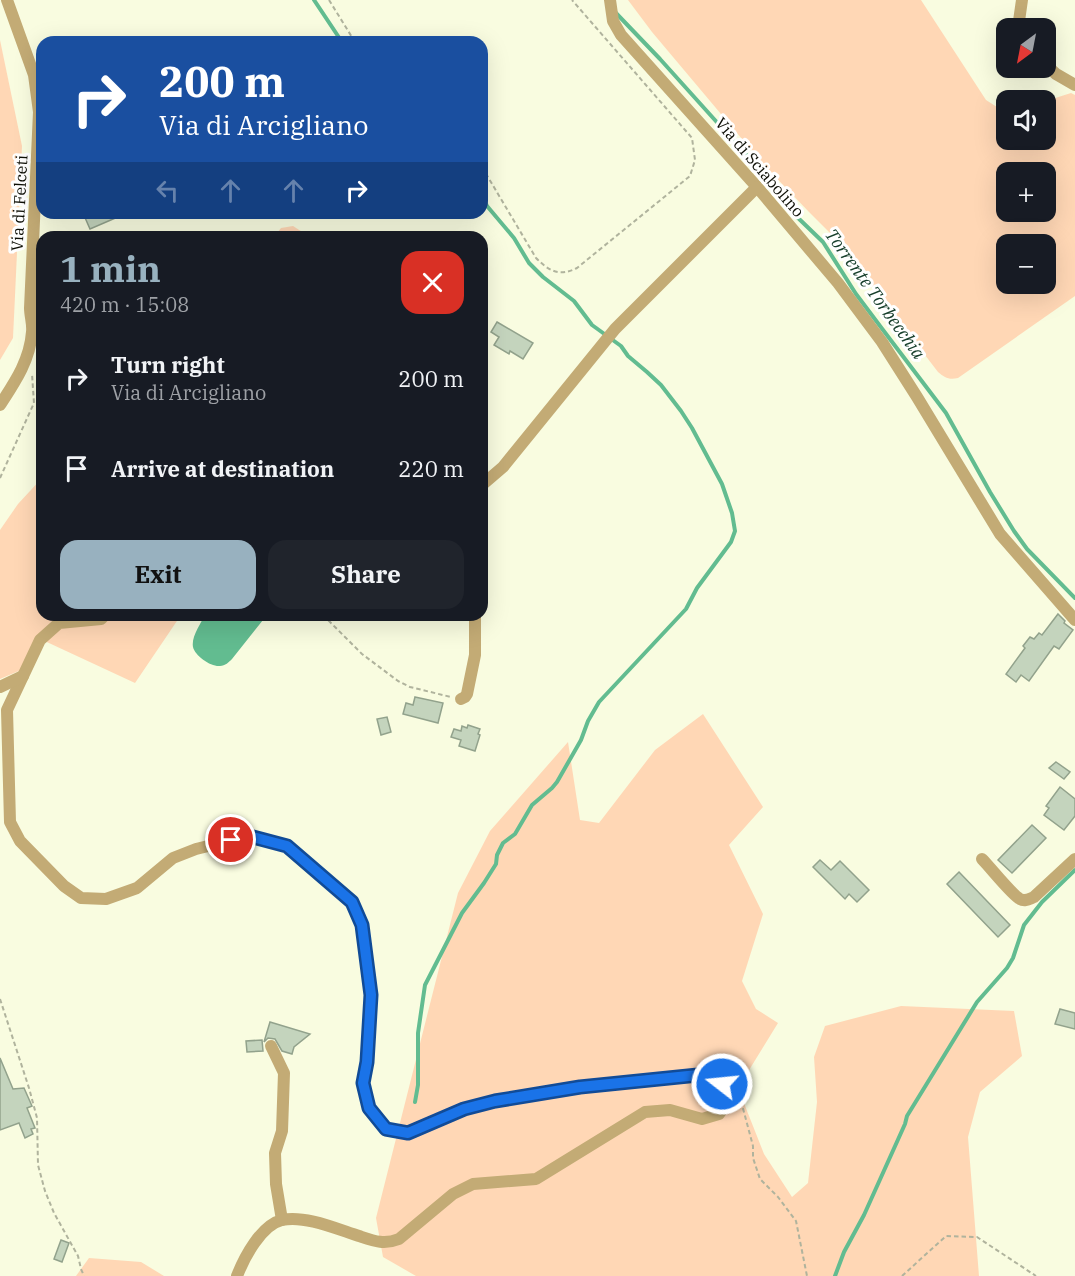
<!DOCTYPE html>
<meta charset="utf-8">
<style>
:root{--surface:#171b24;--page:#20242c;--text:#f1f3f6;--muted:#9ea1a6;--accent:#98b1bf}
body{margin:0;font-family:"IBM Plex Serif",serif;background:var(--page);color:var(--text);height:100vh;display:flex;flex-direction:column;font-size:22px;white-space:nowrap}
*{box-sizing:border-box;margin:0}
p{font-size:20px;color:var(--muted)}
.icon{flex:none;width:33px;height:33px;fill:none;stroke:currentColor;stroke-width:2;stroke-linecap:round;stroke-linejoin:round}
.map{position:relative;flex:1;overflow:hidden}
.panel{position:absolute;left:36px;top:231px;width:452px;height:390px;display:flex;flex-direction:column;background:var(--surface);border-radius:18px;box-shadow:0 6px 24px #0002}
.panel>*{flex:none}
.top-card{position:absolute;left:36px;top:36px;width:452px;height:183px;border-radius:18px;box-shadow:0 6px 24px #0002;background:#1a4fa0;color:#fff;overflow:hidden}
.needle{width:39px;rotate:212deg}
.fabs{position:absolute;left:996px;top:18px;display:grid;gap:12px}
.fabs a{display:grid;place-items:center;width:60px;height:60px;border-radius:12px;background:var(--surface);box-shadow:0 6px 24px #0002;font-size:30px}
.pin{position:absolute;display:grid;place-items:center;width:51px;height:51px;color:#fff;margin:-26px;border:3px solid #fff;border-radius:50%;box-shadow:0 2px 6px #0007}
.me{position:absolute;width:66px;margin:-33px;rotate:286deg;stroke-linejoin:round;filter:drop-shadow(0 0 4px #0008)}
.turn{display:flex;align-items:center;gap:21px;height:126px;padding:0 24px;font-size:27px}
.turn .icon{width:78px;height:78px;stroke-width:2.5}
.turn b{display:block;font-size:42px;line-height:51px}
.lanes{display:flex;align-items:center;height:57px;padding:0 24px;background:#0003;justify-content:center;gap:30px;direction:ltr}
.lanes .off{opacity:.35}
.round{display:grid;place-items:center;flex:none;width:63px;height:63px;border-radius:18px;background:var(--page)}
.headline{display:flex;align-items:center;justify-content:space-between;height:102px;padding:0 24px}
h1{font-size:36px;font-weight:700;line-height:45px;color:var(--accent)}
.cta{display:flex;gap:12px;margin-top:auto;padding:12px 24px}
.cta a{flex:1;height:69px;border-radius:18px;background:var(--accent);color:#111;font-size:24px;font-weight:700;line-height:69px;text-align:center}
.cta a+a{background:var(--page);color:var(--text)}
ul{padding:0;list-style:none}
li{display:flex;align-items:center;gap:18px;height:90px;padding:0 24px}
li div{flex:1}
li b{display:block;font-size:22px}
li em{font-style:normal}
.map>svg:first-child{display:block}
</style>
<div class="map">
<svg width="1075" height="1276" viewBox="0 0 1075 1276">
<rect width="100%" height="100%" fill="#f9fce0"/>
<g fill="#ffd7b5" fill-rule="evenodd">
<path d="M628,0H921L986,100L1000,109L1006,108V140H1046V101L1071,93L1075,95V296L958,378C949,380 945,378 938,372L836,239L809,212L763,164L652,32ZM1006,172H1046V212H1006ZM1006,244H1046V284H1006Z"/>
<path d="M0,40L22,146L13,338L0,360Z"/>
<path d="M293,226L310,237H274L281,228Z"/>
<path d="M42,478V615H181L135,683L36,637L21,670L0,679V530L18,504Z"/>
<path d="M703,714L763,807L729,845L763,914L742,981L756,1009L778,1023L738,1088L764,1154L792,1197L808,1183L817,1102L814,1057L825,1026L901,1006L1014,1011L1022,1056L980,1092L968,1137L979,1276H416L383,1257L376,1218L458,893L490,831L568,742L580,820L599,823L655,750Z"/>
<path d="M89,1258L141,1262L164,1276H76Z"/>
</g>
<path fill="#62bc90" d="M205,615H267L232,659C229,662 225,666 220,666C211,667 195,656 193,647C191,637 201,623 205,615Z"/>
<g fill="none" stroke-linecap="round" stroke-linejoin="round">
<g stroke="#62bc90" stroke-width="4">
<path d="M314,0L342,42"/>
<path d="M614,11L660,59L759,169L795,215L823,242L856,294L880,326L946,413L990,492L1014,531L1027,549L1075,598"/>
<path d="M415,1102L418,1085V1033L425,985L462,913L484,883L496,864L497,855L503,843L515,834L532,805L552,788L557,782L581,740L588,721L599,702L686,609L697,588L731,542L735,531L732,513L722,484L692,428L681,411L661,385L647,372L628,356L621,346L592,325L574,301L543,277L529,263L514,238L487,206L482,195"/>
<path d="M835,1276L844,1252L864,1215L905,1124L907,1116L977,1002L1007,968L1013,958L1024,925L1042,902L1075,870"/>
</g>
</g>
<g fill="#c4d4bd" stroke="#92a28c" stroke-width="1.5">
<path d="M83,213H127L90,229Z"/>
<path d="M497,322L533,343L523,359L510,351L509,354L494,345L499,337L491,332Z"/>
<path d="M1058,614L1065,621L1064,623L1073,630L1059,649L1054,646L1029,681L1021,675L1016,682L1006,674L1025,648L1023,646L1030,637L1034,639L1039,633L1042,635Z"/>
<path d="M415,697L443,703L438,723L403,714L406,703L413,705Z"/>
<path d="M387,717L391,732L381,735L377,719Z"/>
<path d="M468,725L480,729L478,734L480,735L475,751L459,746L461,740L451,737L454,729L461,731L462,726L467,728Z"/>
<path d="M1056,762L1070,772L1064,779L1049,768Z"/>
<path d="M1060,787L1075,799V816L1064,830L1044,815L1049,808L1046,806Z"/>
<path d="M1032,825L1046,838L1012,873L998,860Z"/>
<path d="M820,860L831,870L840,861L869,890L857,902L849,894L845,899L813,867Z"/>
<path d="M959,872L1010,925L998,937L947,884Z"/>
<path d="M1060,1009L1075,1013V1029L1055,1024Z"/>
<path d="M270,1022L310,1034L294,1047L292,1054L282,1051L275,1039L268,1038L264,1042Z"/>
<path d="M262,1040L263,1051L247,1052L246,1041Z"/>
<path d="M0,1058L13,1089L24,1088L32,1106L27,1108L35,1128L31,1129L33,1134L25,1138L19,1123L0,1130Z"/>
<path d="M61,1240L69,1243L62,1262L54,1259Z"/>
</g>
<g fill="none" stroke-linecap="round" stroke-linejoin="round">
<g stroke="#b0b39d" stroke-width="2" stroke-dasharray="4.5 3" stroke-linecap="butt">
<path d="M329,0L355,42"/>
<path d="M482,167L536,258C549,271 559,277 577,268L690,176L695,160L692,138L572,0"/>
<path d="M0,478L34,403L32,374"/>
<path d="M323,615L362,654L398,681L410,687L451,697"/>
<path d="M0,999L29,1088L37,1118L38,1165L45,1191L54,1213L78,1256L81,1269L84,1276"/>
<path d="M741,1101L753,1146V1158L760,1179L778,1197L796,1221L807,1276"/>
<path d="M902,1276L946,1236L977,1237L1036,1276"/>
</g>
<g stroke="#c3ab75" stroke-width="12">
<path d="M610,0L613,21L621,35L757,187L838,283L882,342L917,397L1000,534L1075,620"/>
<path d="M1020,28L1019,21L1022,0"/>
<path d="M1046,65L1056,74L1075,85"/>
<path d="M0,405C15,382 30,360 32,332C33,324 30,316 30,308L39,112L34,75L7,0"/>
<path d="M482,485L503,467L615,329L757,187"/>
<path d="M105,615L101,619L59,623L40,640L7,710L10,822L20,841L64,886L81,898L106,899L137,888L173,858L196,849L249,836L287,846L352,902L362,925L371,995L367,1062L363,1083L369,1108L386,1129L409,1133L464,1109L495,1101L580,1087L698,1075L722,1084L729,1100L719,1114L702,1119L670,1110L645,1112L536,1179L473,1184L453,1194L399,1239C384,1245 374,1241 359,1236C337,1229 305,1215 282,1220C261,1225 244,1258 237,1276"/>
<path d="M0,687L23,676"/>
<path d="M461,699L465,697L467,694L475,655V615"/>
<path d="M982,859C990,867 1012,895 1020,899C1025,902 1029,899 1034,897L1075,859"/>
<path d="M271,1046L284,1073L282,1131L275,1153L276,1184L282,1220"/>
</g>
</g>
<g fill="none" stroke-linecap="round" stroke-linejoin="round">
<g stroke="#114b97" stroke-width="15">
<path id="route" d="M231,840L249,836L287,846L352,902L362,925L371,995L367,1062L363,1083L369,1108L386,1129L408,1133L464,1109L495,1101L580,1087L698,1075L722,1084"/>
</g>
<use href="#route" stroke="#1a73e8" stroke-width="10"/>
</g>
<g text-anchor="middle" stroke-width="6" stroke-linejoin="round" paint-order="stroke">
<g font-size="16" fill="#0d0e05" stroke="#fff">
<text transform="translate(760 167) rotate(49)" y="6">Via di Sciabolino</text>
<text transform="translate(19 203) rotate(-87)" y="6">Via di Felceti</text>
</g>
<g font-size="18" font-style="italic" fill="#19402d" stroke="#fff">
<text transform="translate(875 294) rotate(54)" y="6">Torrente Torbecchia</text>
</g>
</g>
</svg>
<div class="fabs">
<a><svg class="needle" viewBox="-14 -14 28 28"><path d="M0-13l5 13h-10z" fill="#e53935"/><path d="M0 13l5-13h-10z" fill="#9ea1a6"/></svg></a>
<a><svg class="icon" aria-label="sound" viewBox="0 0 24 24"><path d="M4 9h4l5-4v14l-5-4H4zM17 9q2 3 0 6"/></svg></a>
<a>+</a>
<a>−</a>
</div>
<div class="pin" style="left:231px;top:840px;background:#d93025"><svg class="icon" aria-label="arrive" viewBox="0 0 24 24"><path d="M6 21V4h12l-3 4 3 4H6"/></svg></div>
<svg class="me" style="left:722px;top:1084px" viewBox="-20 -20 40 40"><circle r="17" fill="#1a73e8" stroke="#fff" stroke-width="3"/><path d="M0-11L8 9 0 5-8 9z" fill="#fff"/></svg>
<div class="top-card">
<div class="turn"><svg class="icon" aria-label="right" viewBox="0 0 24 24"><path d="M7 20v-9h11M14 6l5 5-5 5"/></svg><div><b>200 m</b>Via di Arcigliano</div></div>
<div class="lanes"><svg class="icon off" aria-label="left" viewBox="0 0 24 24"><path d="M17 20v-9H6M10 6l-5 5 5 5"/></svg><svg class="icon off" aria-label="ahead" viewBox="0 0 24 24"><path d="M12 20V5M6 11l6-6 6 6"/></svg><svg class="icon off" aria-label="ahead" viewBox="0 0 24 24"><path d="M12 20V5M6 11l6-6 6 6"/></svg><svg class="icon" aria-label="right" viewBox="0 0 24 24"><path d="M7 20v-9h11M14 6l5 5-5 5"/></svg></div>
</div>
<section class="panel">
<div class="headline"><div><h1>1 min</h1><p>420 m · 15:08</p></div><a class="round" style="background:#d93025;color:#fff"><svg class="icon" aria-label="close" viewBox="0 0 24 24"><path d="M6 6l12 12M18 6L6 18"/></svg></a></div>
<ul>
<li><svg class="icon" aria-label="right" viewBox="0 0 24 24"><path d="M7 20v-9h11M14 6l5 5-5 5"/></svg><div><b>Turn right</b><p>Via di Arcigliano</p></div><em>200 m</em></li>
<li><svg class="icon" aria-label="arrive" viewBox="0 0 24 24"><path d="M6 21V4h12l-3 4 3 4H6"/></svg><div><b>Arrive at destination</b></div><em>220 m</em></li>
</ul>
<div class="cta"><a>Exit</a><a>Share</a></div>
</section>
</div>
